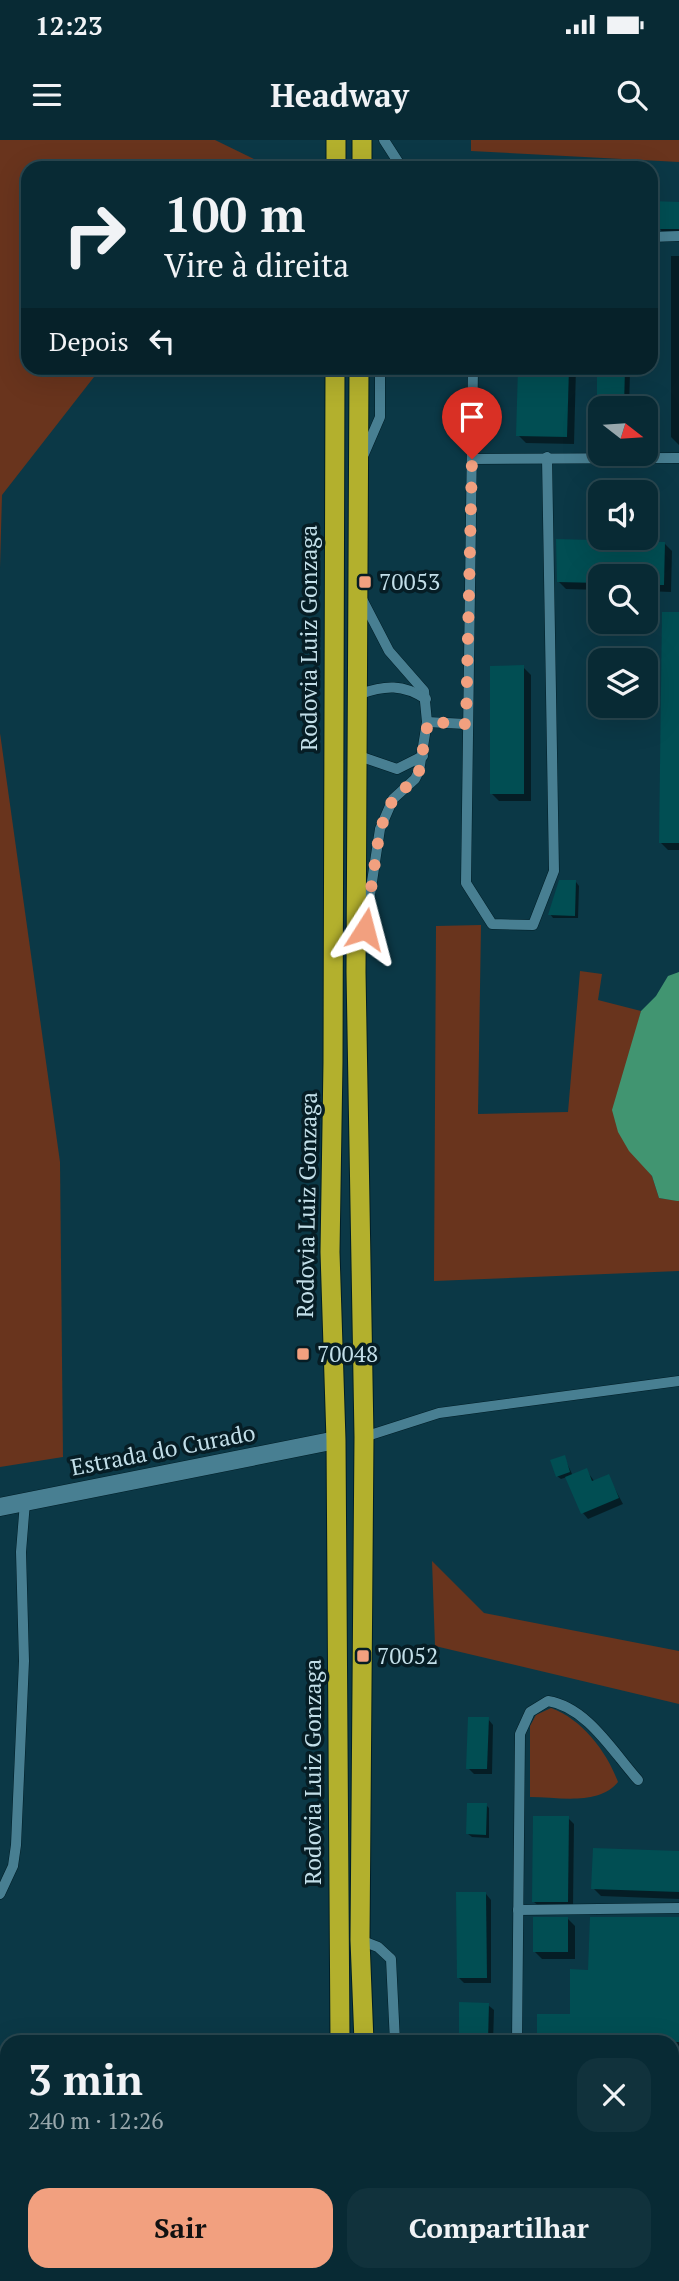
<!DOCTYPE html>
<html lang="pt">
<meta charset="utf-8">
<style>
:root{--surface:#082a34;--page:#11323c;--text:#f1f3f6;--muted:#98a7ac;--line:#29464f;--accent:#f2a07f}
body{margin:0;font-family:"PT Serif",serif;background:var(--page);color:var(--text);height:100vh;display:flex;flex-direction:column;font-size:26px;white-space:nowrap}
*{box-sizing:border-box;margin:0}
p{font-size:23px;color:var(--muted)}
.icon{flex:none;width:38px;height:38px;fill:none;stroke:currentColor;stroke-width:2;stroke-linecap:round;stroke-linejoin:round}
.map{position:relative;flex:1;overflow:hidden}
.side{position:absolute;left:0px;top:1895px;width:679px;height:247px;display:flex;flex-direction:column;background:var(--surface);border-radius:21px 21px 0 0;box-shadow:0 7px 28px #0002,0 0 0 2px var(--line)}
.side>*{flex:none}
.guide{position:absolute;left:21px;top:21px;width:637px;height:214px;border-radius:21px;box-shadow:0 7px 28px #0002,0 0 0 2px var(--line);background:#082a34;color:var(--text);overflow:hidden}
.needle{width:46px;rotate:107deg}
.fabs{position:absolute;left:588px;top:256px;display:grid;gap:14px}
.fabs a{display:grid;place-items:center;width:70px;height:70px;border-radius:14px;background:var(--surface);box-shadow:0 7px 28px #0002,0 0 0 2px var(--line);font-size:35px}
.pin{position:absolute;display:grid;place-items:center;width:60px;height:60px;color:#fff;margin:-72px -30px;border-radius:50% 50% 50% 0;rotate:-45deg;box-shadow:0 0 7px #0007}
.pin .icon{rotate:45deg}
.me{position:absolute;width:77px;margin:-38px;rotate:9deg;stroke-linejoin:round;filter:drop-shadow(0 0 5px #0008)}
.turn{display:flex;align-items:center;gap:24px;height:147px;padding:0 28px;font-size:32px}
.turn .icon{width:91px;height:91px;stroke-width:2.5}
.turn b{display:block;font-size:49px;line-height:60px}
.then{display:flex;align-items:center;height:66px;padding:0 28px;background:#0003;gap:14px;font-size:26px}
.round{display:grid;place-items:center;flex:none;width:74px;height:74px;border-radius:21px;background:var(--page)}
.headline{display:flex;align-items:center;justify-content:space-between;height:119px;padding:0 28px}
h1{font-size:42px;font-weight:700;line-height:52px}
.cta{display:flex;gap:14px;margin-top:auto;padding:14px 28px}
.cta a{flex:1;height:80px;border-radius:21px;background:var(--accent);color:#111;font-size:28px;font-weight:700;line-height:80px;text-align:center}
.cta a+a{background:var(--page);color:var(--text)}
.status{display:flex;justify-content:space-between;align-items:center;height:49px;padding:0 35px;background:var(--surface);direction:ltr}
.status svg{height:19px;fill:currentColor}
header{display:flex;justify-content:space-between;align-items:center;height:91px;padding:0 28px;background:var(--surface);font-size:32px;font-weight:700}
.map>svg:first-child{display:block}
</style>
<div class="status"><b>12:23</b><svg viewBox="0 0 49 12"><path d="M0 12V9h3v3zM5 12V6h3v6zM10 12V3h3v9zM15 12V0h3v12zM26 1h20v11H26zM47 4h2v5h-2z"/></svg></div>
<header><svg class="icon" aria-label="menu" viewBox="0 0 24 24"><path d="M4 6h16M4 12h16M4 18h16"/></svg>Headway<svg class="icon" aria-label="search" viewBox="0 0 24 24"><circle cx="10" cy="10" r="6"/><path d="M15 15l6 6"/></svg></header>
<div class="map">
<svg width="679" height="2141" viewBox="0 0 679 2141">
<rect width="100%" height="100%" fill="#0b3846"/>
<g fill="#69341d">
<path d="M0,0H215L260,22L255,28H28V228H101L2,355L0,428Z"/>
<path d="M471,0H679V22L471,11Z"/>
<path d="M0,593L60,1022L63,1317L0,1327Z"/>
<path d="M481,785L478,974L568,972L580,831L602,834L598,860L641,871L635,895L643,1025L652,1036L659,1058L679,1061V1131L434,1141L436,786Z"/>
<path d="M432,1421L484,1473L679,1511V1564L435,1506Z"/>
<path d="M551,1568C582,1579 607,1612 618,1642C598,1666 559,1657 530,1657V1586L536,1575Z"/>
<rect x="672" y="1973" width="7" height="44"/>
<rect x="10" y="2135" width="319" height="6"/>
</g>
<path fill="#419571" d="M679,832V1061H677L659,1058L652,1036L629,1011L618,992L612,970L641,871L656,856L668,836Z"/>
<g fill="#0007">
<path d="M651,40L660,47L659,63H679V96L664,95L657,84H651Z"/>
<path d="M671,116H679V305L671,297Z"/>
<path d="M520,228H576L574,304L526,303L518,295Z"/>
<path d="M599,228H625L630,232L629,268H600V298Z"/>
<path d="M665,404L672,411L671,452L646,451V436H600V450L566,449L558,441Z"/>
<path d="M679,474V710H668L661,703Z"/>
<path d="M523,527L531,535V661H499L492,654Z"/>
<path d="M576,742L579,746L578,778H553L550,774Z"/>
<path d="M564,1317L573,1336L586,1330L595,1342L608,1336L623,1364L588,1379L583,1373L567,1337L561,1339L557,1336Z"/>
<path d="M488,1579L493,1585L492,1634H474L468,1628Z"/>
<path d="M486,1665L489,1668V1698L472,1697L468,1694Z"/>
<path d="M568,1678L574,1684L573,1767H540L534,1762Z"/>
<path d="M679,1713V1759L601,1756L593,1748Z"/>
<path d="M486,1754L491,1760V1843H464L458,1837Z"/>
<path d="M679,1778V1962H672V1902H539V1876H572L589,1831Z"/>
<path d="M568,1779L575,1786V1819H542L534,1811Z"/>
<path d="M461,1864L488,1865L494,1870L493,1902H461Z"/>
<rect x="451" y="2135" width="33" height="6"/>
</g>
<g fill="#014e53">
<path d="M651,61L679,62V89H655L656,79L651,78Z"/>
<path d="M518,228H569L567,297L516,296Z"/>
<path d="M597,228H625L624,268H597Z"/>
<path d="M556,399L665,402L664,445H646V436H600V443L557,442Z"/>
<path d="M662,472H679V703H659Z"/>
<path d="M524,525V654H490V526Z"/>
<path d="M559,740H576L575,776L548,775Z"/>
<path d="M565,1315L570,1332L556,1337L550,1320Z"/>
<path d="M587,1328L592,1341L609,1334L619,1358L581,1374L565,1337Z"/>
<path d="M468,1577H489L487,1629H466Z"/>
<path d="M467,1663H487L486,1695L466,1694Z"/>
<path d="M533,1676H569L568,1762H532Z"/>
<path d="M593,1708L679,1711V1752L591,1749Z"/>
<path d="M456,1752H486L487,1838H457Z"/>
<rect x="533" y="1777" width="35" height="35"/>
<path d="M590,1777H679V1902H537V1874H570V1829L588,1830Z"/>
<path d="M459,1862L489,1863L488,1902H459Z"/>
</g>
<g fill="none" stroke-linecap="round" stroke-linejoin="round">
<g stroke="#011e27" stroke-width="11">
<g id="service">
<path d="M384,0L402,28"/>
<path d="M651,97L679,96"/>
<path d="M473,228L466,743L492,784L533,785L554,731L547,317"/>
<path d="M364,314L380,277V228"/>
<path d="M472,319L679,318"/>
<path d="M361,457L389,511L424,551L427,582L419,631L415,639L393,659L380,689L364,794"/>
<path d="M360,554C385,545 403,544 426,559"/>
<path d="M427,582L466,584"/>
<path d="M359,616L397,629L423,616"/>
<path d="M364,1297L439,1273L679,1241"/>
<path d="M0,1754L13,1726L16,1705L24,1521L21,1412L25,1362"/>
<path d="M518,1770L679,1768"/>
<path d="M360,1800L378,1807L391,1819L395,1902"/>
<path d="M517,1902L520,1594L530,1572L548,1561C587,1567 613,1612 638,1640"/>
<path d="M0,1987L7,1989"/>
<path d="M0,2024L7,2022"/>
<path d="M672,2045H679"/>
<path d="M672,2100H679"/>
<path d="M407,2135V2141"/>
<path d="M539,2141L543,2135"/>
</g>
</g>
<g stroke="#011e27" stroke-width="19">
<path id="secondary" d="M0,1367L336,1300"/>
</g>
<g stroke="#011e27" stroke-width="21">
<g id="trunk">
<path d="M336,28V0"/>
<path d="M362,28V0"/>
<path d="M335,228L333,922L330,1112L336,1300L340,1902"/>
<path d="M359,228L356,832L364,1297L360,1800L364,1902"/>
<path d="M346,2135V2141"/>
<path d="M376,2135V2141"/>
</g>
</g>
<use href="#service" stroke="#487f92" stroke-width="10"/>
<use href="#secondary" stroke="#487f92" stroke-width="18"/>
<use href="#trunk" stroke="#b3b02d" stroke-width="19"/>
</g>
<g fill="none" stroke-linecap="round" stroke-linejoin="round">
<path stroke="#f2a07f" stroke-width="12" stroke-dasharray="0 21.6" d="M365,789L380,689L393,659L415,639L419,631L428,582L466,584L472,319"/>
</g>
<g fill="#f2a07f" stroke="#061d25" stroke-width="2.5">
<rect x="358" y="435" width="14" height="14" rx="3.5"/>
<rect x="296" y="1207" width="14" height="14" rx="3.5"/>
<rect x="356" y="1509" width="14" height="14" rx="3.5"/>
</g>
<g text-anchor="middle" stroke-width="7" stroke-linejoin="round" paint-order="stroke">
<g font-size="23" fill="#c2dee8" stroke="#061d25" text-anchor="start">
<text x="379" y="450">70053</text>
<text x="317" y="1222">70048</text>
<text x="377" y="1524">70052</text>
</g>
<g font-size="23" fill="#c2dee8" stroke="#061d25">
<text transform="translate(309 498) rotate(-90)" y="8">Rodovia Luiz Gonzaga</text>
<text transform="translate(307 1065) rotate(-89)" y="8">Rodovia Luiz Gonzaga</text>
<text transform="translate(163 1310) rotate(-11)" y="8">Estrada do Curado</text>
<text transform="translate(313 1632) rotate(-90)" y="8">Rodovia Luiz Gonzaga</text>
</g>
</g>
</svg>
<div class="fabs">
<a><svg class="needle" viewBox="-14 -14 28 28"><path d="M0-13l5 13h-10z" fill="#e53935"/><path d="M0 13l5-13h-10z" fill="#98a7ac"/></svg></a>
<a><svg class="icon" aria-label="sound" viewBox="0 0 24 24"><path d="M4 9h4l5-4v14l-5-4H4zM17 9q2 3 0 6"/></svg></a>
<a><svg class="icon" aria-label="search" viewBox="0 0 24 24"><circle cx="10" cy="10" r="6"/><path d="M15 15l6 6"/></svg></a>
<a><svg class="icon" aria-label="layers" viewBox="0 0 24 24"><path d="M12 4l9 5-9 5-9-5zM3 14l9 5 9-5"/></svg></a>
</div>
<div class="pin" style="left:472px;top:319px;background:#d93025"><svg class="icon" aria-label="arrive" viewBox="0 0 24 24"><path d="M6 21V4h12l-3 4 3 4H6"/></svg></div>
<svg class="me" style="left:365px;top:789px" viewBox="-20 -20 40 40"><path d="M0-17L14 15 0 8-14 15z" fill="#f2a07f" stroke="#fff" stroke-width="4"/></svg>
<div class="guide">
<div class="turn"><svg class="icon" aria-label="right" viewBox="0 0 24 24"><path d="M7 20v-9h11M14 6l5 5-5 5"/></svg><div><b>100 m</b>Vire à direita</div></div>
<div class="then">Depois<svg class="icon" aria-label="left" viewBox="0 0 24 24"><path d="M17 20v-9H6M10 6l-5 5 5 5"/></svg></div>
</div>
<section class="side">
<div class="headline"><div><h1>3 min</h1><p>240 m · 12:26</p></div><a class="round"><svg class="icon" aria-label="close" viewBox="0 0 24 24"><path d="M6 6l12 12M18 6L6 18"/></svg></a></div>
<div class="cta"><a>Sair</a><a>Compartilhar</a></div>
</section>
</div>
